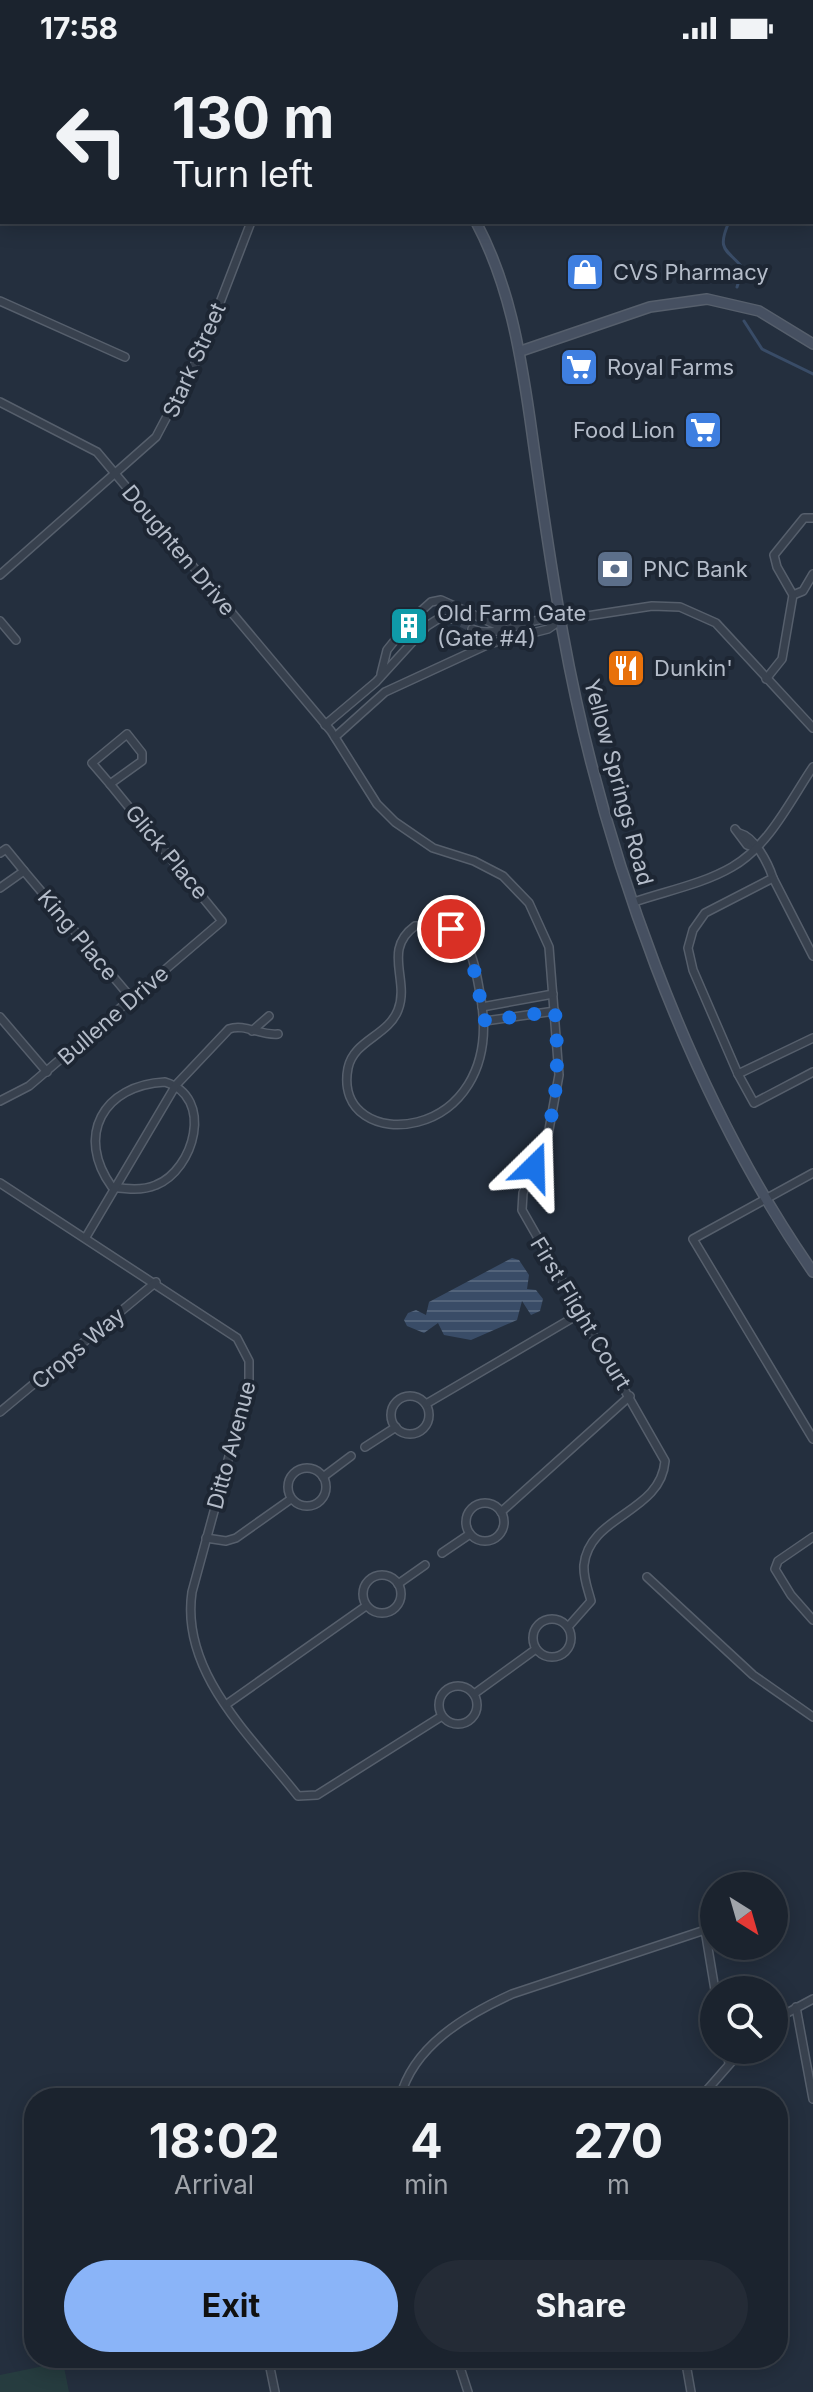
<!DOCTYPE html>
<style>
:root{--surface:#1b232e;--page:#242b36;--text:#f1f3f6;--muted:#a0a4aa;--line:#39404a;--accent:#8ab4f8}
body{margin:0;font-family:Inter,sans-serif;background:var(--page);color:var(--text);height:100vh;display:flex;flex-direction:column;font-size:30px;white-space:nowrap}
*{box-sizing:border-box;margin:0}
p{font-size:26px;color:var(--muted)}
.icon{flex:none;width:44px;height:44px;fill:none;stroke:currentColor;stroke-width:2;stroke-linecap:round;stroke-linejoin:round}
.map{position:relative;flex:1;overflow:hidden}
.details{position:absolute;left:24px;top:2032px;width:764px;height:280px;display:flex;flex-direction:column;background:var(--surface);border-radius:32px;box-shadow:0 4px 20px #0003,0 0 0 2px var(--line)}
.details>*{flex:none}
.top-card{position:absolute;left:0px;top:0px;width:814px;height:168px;box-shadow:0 4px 20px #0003,0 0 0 2px var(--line);background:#1b232e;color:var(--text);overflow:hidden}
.needle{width:52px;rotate:143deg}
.fabs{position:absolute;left:700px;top:1816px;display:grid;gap:16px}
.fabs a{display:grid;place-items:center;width:88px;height:88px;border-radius:50%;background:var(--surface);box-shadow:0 4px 20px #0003,0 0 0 2px var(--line);font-size:40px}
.pin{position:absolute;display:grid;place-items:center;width:68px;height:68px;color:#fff;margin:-34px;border:4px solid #fff;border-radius:50%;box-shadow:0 2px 8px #0007}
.me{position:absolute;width:88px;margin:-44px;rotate:22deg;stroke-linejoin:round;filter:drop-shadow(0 0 6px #0008)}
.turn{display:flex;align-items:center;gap:28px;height:168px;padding:0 40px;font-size:36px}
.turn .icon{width:104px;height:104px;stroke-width:2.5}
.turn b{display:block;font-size:56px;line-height:68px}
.eta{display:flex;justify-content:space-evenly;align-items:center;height:136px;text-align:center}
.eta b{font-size:48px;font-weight:700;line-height:56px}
.action{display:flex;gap:16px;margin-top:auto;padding:16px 40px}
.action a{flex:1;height:92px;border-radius:48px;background:var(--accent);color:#111;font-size:32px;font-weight:700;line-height:92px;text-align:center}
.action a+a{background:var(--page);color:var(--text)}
.status{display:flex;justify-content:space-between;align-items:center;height:56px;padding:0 40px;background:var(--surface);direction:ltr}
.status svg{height:22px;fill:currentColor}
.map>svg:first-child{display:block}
</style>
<div class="status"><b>17:58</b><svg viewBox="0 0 49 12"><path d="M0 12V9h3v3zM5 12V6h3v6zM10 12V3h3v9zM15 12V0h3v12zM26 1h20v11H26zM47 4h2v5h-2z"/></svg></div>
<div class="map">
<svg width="813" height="2336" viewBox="0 0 813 2336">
<defs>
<pattern id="water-rules" width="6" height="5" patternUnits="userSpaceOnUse" patternTransform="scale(2)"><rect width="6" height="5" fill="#394c67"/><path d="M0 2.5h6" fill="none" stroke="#53647b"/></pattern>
</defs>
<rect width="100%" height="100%" fill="#242f3e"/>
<path fill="#263c3f" d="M63,2306L69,2336H0V2319Z"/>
<path fill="url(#water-rules)" d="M512,1202L519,1204L529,1219L527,1233L536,1234L543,1243L540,1255L531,1259L522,1245L517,1264L471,1284L444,1279L438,1267L424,1277L407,1270L404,1264L408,1257L416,1254L426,1259L429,1246Z"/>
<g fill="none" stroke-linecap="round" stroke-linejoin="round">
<g stroke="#394c67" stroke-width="3">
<path d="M533,0L535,2"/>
<path d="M729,166C716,195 727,193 743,212L737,231"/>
<path d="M744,265L762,293L813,318"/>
</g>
<g stroke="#3a4453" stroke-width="7" stroke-dasharray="7 3.5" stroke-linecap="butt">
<path d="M452,563L472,573"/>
<path d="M395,584L421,555"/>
</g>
<g stroke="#565f6c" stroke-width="10">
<g id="street">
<path d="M215,0L216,2"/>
<path d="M16,2L17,0"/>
<path d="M0,43L2,38"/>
<path d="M0,55L2,56"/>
<path d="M0,245L125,301"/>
<path d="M0,346L97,396L331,675L377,748L395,766L433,792L474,805L503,820L529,847L549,891L559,1019L548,1079L523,1137L522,1154L665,1405C661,1457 589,1459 584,1509C583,1522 588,1533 591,1545L568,1571"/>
<path d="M0,519L156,381L201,296L251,166"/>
<path d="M793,539L803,535L813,518"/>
<path d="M421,555L431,546L441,544L503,572"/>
<path d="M0,565L16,584"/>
<path d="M472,573C500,585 531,557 561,564"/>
<path d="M381,618L387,594L395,584"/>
<path d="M766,623L782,603L793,539L777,511L774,499L804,462H813"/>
<path d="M325,669L376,626L427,570L438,563H452"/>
<path d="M127,678L142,697V705L110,728L92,707Z"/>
<path d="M335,681L385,636L489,588L548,573L561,564L652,550L680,551L716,567L813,672"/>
<path d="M735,773L747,789L756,792"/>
<path d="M739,777C755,781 768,807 773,822L705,857L693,874L688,892L693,914L738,1018L754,1047L813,1016"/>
<path d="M0,797L6,793L24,815L0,832"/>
<path d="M24,815L132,943"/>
<path d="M773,822L813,900"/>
<path d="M634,846C666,835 703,828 732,811C769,790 790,745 813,711"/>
<path d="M440,869C474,880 475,912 481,943C506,1090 331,1101 348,1012C354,984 388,980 398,954C410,924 382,894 415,870Z"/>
<path d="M482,951L553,938"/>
<path d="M0,961L47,1016"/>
<path d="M485,965L555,955"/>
<path d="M252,975L269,960"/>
<path d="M738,1018L813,982"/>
<path d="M165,1026C215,1041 194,1114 156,1129C142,1135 127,1133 112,1131C75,1080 103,1029 165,1026Z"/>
<path d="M0,1045L29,1030L222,865L110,728"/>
<path d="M813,1117L693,1183L813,1383"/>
<path d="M0,1127L237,1282L249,1305V1327L192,1536C180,1617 252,1681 298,1740L317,1739L442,1660"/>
<path d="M86,1181L176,1029L229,973C244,967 261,980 278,978"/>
<circle cx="410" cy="1359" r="19"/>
<path d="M426,1348L581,1257"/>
<path d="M0,1356L156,1226"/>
<path d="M365,1391L396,1371"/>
<circle cx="307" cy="1431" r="19"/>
<path d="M323,1421L351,1400"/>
<circle cx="485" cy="1466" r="19"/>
<path d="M501,1456L630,1340"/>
<path d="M813,1481L778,1505L775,1513L791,1539L813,1564"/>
<path d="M206,1482L226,1485L236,1482L291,1443"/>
<path d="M442,1497L470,1478"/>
<circle cx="382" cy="1538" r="19"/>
<path d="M647,1521L753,1619L813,1661"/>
<path d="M398,1528L425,1509"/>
<circle cx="552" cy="1582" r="19"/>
<circle cx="458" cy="1649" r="19"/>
<path d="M474,1638L536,1593"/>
<path d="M227,1648L366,1550"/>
<path d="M796,1951L813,2043"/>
<path d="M774,1964L813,1943"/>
<path d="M726,1994L729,2007"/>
<path d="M400,2042C413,1990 466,1959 512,1938L705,1874L715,1934"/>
<path d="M700,2042L742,1994"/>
<path d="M268,2302L275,2336"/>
<path d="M457,2302L468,2336"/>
<path d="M685,2302L691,2336"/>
<path d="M270,2306L286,2302"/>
</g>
</g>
<g stroke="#565f6c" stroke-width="12">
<g id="secondary">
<path d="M349,0L351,2"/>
<path d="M476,166C509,228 520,294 530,363C540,435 550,507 563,578C602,793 688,1037 813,1216"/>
<path d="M521,295L650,251L707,243L759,255L813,288"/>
</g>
</g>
<use href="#street" stroke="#38414e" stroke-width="7"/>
<use href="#secondary" stroke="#465061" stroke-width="9"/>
</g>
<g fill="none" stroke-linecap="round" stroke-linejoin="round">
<path stroke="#1a73e8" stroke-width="14" stroke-dasharray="0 25.2" d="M451,873L469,890L485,965L555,955C559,1010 559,1059 534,1111"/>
</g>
<defs>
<g id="shop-square" transform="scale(2)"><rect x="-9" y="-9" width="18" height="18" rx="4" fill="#3f7fe0" stroke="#1d2633"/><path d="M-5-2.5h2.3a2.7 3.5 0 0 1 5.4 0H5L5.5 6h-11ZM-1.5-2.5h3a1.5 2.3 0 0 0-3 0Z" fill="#fff"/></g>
<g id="supermarket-square" transform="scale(2)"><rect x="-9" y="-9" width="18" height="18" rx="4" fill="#3f7fe0" stroke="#1d2633"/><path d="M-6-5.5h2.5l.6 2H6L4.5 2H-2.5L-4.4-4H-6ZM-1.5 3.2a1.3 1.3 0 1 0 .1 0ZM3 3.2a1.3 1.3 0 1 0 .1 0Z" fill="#fff"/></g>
<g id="bank-square" transform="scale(2)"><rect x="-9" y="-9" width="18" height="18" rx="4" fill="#5c6f8a" stroke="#1d2633"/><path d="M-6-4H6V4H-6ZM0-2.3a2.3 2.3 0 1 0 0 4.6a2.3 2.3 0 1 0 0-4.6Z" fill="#fff"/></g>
<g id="building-square" transform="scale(2)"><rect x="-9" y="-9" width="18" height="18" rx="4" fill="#0f9aa8" stroke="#1d2633"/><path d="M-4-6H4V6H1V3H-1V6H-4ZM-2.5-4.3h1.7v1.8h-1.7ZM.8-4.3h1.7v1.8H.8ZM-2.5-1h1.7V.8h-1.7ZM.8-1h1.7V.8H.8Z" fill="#fff"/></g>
<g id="restaurant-square" transform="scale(2)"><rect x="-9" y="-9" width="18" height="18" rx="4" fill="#e8710a" stroke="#1d2633"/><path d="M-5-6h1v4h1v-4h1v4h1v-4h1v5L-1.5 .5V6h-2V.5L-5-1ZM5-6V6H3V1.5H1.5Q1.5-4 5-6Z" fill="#fff"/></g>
</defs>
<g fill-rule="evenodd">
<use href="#shop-square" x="585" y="216"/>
<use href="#supermarket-square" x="579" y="311"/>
<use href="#supermarket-square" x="703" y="374"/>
<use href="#bank-square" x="615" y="513"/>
<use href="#building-square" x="409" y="570"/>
<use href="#restaurant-square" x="626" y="612"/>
</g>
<g text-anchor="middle" stroke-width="8" stroke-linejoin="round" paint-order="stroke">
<g font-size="22" fill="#b4bcc9" stroke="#1d2633" text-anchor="start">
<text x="613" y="224">CVS Pharmacy</text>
<text x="607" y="319">Royal Farms</text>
<text x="675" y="382" text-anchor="end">Food Lion</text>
<text x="643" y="521">PNC Bank</text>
<text x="437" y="565">Old Farm Gate<tspan x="437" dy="25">(Gate #4)</tspan></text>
<text x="654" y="620">Dunkin'</text>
</g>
<g font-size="22" fill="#b4bcc9" stroke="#1d2633">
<text transform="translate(194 304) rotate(-66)" y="8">Stark Street</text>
<text transform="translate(179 494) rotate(50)" y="8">Doughten Drive</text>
<text transform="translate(619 726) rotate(75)" y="8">Yellow Springs Road</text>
<text transform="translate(167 796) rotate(50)" y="8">Glick Place</text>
<text transform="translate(78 879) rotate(50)" y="8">King Place</text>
<text transform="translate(113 959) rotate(-41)" y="8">Bullene Drive</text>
<text transform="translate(581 1257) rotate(59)" y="8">First Flight Court</text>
<text transform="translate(78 1292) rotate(-40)" y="8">Crops Way</text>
<text transform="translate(231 1389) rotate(-75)" y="8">Ditto Avenue</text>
</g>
</g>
</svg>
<div class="fabs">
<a><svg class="needle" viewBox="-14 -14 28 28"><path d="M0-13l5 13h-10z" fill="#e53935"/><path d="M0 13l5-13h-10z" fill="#a0a4aa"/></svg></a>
<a><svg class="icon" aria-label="search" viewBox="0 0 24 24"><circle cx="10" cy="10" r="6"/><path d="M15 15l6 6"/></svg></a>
</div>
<div class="pin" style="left:451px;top:873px;background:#d93025"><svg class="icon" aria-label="arrive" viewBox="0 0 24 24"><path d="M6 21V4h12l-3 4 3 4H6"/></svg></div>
<svg class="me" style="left:534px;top:1111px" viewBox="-20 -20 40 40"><path d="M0-17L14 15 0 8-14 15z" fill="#1a73e8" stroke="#fff" stroke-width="4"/></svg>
<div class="top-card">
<div class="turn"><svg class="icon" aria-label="left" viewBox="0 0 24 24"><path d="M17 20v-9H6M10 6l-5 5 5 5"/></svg><div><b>130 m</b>Turn left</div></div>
</div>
<section class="details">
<div class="eta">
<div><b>18:02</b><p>Arrival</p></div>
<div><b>4</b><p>min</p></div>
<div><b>270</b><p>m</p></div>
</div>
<div class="action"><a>Exit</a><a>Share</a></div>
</section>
</div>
